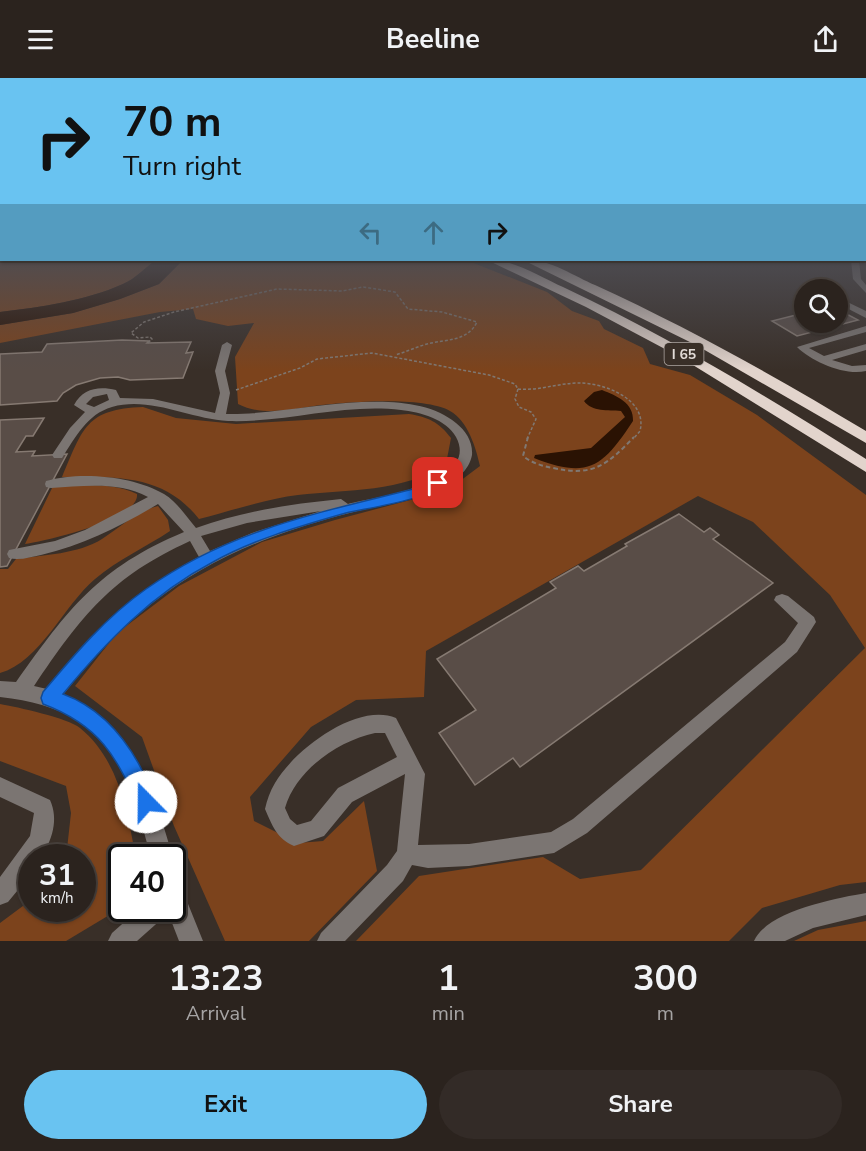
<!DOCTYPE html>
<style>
:root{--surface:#2b231e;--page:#332b27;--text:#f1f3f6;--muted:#a6a4a4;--line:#47403c;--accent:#69c3f1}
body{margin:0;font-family:"Nunito Sans",sans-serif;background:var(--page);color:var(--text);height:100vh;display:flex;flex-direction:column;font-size:22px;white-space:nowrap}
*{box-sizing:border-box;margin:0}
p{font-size:20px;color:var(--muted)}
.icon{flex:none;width:33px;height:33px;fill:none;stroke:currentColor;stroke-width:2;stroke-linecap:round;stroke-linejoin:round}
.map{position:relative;height:863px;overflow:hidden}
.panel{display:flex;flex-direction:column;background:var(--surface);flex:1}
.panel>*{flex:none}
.guide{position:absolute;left:0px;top:0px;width:867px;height:183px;box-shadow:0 2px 4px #0004,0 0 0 2px var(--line);background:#69c3f1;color:#111;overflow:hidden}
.tools{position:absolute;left:794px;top:201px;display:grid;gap:12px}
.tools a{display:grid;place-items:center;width:54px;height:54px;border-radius:50%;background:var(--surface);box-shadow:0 2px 4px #0004,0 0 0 2px var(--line);font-size:30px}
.speed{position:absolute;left:18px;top:766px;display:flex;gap:12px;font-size:30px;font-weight:700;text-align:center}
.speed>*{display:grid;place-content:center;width:78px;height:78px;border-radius:50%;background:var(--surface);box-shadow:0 2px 4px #0004,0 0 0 2px var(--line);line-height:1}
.speed small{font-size:15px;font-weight:400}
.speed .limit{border:3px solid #111;border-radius:9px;background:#fff;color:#111}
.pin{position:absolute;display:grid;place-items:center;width:51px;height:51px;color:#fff;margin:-26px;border-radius:12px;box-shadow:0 3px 9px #0006}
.me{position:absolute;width:66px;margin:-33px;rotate:338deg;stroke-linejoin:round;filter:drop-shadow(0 0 4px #0008)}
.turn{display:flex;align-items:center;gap:21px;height:126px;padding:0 24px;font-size:27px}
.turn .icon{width:78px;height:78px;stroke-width:2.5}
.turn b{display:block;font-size:42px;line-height:51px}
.lanes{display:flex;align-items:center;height:57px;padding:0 24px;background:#0003;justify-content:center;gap:30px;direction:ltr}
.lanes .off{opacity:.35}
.eta{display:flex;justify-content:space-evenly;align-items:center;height:102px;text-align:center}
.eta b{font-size:36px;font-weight:700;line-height:42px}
.cta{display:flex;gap:12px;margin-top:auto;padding:12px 24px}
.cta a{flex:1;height:69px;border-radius:36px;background:var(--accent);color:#111;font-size:24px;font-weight:700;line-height:69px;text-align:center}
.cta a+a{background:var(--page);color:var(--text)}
header{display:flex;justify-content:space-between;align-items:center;height:78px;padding:0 24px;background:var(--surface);font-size:27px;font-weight:700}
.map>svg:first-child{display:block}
</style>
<header><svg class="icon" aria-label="menu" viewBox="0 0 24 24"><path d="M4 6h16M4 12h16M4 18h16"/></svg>Beeline<svg class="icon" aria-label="share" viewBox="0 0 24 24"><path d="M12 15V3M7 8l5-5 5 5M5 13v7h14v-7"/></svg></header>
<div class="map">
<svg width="866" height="863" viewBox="0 0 866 863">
<rect width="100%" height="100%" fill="#392f28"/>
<g fill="#7c431c">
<path d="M0,171L2,182H156C146,189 135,201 123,206C85,223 41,229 0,234Z"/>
<path d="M183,182H466L547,214L572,233L599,243L604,251L643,270L650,286L690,297L757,337L866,417V804L840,807L762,830L729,863H356L419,798L543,779L580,801L641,792L865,570L830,517L753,444L698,418L426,573L424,619L356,622L311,649L250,719L254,743L298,765L323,763L364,723L377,793L309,863H225L174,748L142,659L75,608L117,555L179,508L262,464L335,442L448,412L480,388C476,370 468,343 450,333C423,318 345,324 314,328C288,332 262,338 238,326L235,279L254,245L228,248L196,241L193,231L160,234L0,265V247L73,235L120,221L159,206Z"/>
<path d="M143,329L176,340L236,346L409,336C428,339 439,344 451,360L446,386C402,415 348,411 298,417C265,421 231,433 199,441C163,395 115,399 62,399C83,350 86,331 143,329Z"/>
<path d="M53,408C81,408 112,404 137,416C140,442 45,463 25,466Z"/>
<path d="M158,428L168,442L170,453C146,469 117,482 95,501C64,527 40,584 0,595V491H8L16,481C44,477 78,476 102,461C121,449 136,433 158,428Z"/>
<path d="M0,626C17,629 68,640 80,650C119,682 127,733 136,780H122L121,830L66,863H0V845L31,822L32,831H82V780H66L71,735L66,708L0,683Z"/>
<path d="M866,843V863H794L818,852Z"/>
</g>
<g fill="#2a1203">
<path d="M156,182H183L159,206L120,221L73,235L0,247V234C41,229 85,223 123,206C135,201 146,189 156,182Z"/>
<path d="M602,312C617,318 634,325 633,343C602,390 588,401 534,380L535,377L591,370L625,339L621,333C608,332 592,334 584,323L594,314Z"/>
</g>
<g fill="#594d47" stroke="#867a72" stroke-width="1.5">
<path d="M837,231L858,242L797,258L772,243L804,235V244H837Z"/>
<path d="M122,262L149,263L147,265L191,264L186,275L193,274L183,300L130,302L118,299L100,300L76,307L63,315L57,323L0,327V276L42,274L47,266Z"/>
<path d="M44,340L33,358H26L16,374L35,373L32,378L67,376L7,488L0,489V342Z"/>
<path d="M679,436L704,454L710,450L719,457L713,461L773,505L520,689L513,680L475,707L439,655L476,632L437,581L556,510L550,504L578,488L584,493L627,468L625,466Z"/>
</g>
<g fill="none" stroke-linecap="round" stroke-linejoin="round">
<g stroke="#807872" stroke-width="1.5" stroke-dasharray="3 2" stroke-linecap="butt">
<path d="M148,265L152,261L150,259L138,260L131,255L144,244L174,234L277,211L342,213L363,209L395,214L408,231L442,234L477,244C467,264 446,261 427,266C416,269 406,274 395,277"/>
<path d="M518,311C539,313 558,305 579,305C604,305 648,321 640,353L633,361"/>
<path d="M518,311L515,321L519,329L531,334L536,341L527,361"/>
<path d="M236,312L300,290L317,281L372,275L489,297L515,306L518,311"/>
</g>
<path stroke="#807872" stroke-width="2" stroke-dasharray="4.5 3" stroke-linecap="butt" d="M528,359L523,378C532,385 542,388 553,390C593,399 607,387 634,359"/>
<g fill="#7b7572" fill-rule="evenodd">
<path d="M851,182H859L861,201L866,207V215L853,201Z"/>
<path d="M837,219L866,233V240L837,225Z"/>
<path d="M866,248V254L809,270L824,278L866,266V272L832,282L852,288L866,287V293C845,298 812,284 797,269Z"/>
<path d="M227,264L232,267L225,293L230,315L226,336C291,338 404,302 456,345C466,353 473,364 472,377C469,393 455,403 442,410C405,424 365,430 327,441C209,475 140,520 63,617C134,644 154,714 173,780H151C127,688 106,630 0,619V603L16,604C68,531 98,490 184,454L158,426C121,448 84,467 41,477C31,479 19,483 9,480L7,476L9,472L55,463L85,452L148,419C119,403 83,408 51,410L46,409L45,406L46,403C80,393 134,398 164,416C177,424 186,438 196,450C243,433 291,426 341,421L348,426C375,419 481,406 456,359C446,341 420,334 401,332C343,325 286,345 228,343C190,341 150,318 112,329C87,336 75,360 62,380H54L52,377L70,350L85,334L74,327C83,310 99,308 116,312L120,320L153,321L215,335L220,315L215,293L222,267ZM107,316L109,322L94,329L86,326L93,319ZM321,433L252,455L210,473L201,458L247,445ZM190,463L199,479C137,510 90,558 47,611L34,608C82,537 111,499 190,463Z"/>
<path d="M782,516L788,518L814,539L816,544L797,574L587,755L554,775L469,788L428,790L412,787L403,803L345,863H317L321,855L387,787L397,773L405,696L352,724L324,758L294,768C277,761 272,747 265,731C267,722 270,713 275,705C294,672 357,624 396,640L425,696L418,767L469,766L551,754L573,741L785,564L798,545L774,522L776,518ZM375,655H385L397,679L338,710L311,743L297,747L290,741L285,730C296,692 338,663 375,655Z"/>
<path d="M0,699L50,722C59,742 52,762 41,780H32V795L8,824L0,827V799L30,758L34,735L0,719Z"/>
<path d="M172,803L180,806L203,863H179L167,832L164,839L137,863H108L112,855L139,831H172Z"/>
<path d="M866,815V837L813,850L785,863H754C767,833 837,820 866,815Z"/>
</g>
<g fill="#e2d4cc" fill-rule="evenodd">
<path d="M487,182C509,179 543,200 563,209C669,259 768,319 866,381V394L680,279L586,229Z"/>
<path d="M523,182C546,179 574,198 595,207C689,250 778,300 866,353V365L696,267Z"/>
</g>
</g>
<linearGradient id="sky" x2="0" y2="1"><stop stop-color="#1f1a16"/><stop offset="0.59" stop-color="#4e4d53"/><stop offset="1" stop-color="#4e4d53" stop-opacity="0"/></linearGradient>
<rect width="866" height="292" fill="url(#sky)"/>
<path fill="#1a73e8" stroke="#114b97" stroke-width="1.5" d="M438,401L443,402L445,405C433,421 367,430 346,435C301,448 254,461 213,484C152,516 106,564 63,616C112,634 139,678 156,724L153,731L146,734L139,731C117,678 99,647 43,626L41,620L43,614C74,577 106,539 146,511C231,451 319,435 417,410C425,408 431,403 438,401Z"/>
<g text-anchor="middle" stroke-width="6" stroke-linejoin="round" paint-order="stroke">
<rect fill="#392f28" stroke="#afa7a2" stroke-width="1.5" x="664.5" y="265" width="39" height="22" rx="4.5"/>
<g font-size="14" font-weight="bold" fill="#e2dbd7">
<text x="684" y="281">I 65</text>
</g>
</g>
</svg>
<div class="tools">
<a><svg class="icon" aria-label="search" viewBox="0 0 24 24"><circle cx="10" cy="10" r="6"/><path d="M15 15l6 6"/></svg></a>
</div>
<div class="speed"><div>31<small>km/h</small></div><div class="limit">40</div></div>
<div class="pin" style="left:438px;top:405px;background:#d93025"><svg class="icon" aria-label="arrive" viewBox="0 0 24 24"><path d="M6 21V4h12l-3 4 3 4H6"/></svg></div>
<svg class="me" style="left:146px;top:724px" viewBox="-20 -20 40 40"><circle r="19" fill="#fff"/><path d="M0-13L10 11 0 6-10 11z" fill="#1a73e8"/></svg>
<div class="guide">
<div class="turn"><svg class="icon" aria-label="right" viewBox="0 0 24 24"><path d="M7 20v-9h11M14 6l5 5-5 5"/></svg><div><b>70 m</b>Turn right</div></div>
<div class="lanes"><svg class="icon off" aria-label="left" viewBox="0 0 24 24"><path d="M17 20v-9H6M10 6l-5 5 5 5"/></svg><svg class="icon off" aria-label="ahead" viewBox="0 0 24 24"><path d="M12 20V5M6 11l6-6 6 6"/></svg><svg class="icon" aria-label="right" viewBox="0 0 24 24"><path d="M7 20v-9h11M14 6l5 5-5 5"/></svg></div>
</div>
</div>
<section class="panel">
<div class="eta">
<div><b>13:23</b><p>Arrival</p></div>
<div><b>1</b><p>min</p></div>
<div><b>300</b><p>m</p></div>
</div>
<div class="cta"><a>Exit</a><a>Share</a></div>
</section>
